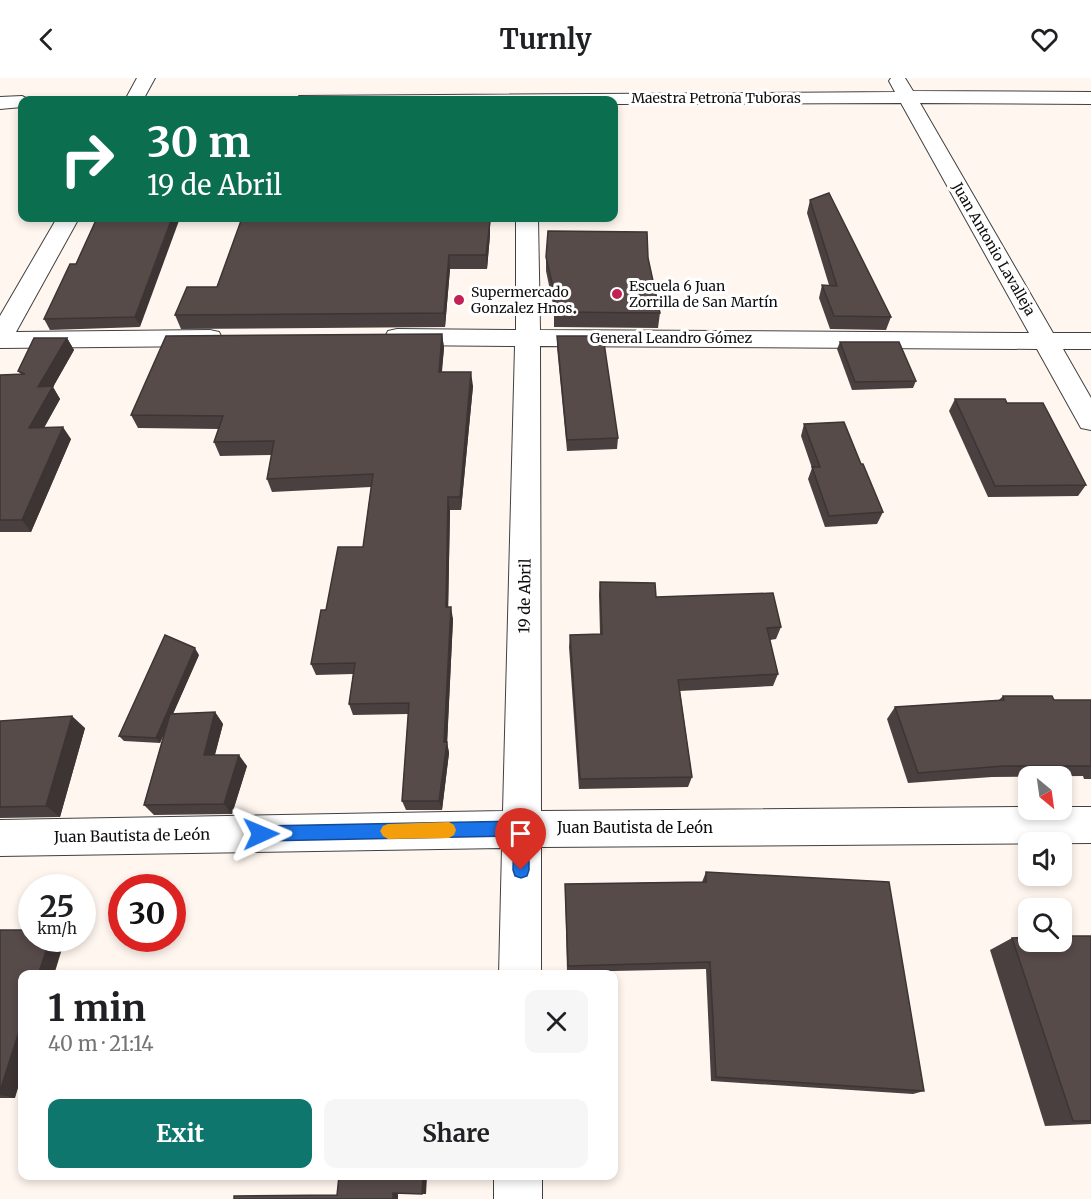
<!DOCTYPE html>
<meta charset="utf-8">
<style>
:root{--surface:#fff;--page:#f6f6f6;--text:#202124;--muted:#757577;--accent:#0f766e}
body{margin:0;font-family:Merriweather,serif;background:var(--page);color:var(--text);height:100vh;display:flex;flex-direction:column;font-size:22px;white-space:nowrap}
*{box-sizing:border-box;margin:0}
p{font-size:20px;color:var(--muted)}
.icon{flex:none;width:33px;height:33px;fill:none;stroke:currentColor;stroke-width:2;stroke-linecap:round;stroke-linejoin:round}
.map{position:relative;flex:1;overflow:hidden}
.sheet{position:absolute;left:18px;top:892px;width:600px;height:210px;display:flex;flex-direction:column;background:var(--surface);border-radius:12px;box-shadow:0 3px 9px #0003}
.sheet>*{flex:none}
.hud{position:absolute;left:18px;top:18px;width:600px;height:126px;border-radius:12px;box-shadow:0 3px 9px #0003;background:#0b6e4f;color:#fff;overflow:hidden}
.needle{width:39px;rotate:151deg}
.buttons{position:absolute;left:1018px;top:688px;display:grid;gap:12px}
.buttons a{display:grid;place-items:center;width:54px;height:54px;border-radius:12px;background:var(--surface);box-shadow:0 3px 9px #0003;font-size:30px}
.speed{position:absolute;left:18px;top:796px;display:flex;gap:12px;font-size:30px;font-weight:700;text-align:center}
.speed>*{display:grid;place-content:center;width:78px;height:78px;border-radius:50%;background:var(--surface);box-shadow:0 3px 9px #0003;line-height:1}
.speed small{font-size:15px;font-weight:400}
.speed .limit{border:9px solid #d22;background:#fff;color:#111}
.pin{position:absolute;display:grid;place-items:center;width:51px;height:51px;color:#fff;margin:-62px -26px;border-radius:50% 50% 50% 0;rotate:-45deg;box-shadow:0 0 6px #0007}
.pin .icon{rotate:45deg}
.me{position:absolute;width:66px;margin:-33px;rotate:89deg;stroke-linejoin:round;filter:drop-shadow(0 0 4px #0008)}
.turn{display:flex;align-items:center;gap:21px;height:126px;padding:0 30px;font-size:27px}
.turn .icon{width:78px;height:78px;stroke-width:2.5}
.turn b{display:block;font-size:42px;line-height:51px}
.round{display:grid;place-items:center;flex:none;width:63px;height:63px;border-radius:12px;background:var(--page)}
.head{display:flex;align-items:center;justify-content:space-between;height:102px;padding:0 30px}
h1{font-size:36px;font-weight:700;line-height:45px}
.cta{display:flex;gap:12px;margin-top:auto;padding:12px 30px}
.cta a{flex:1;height:69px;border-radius:12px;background:var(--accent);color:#fff;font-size:24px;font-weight:700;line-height:69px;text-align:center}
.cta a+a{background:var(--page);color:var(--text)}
header{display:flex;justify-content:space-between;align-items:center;height:78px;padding:0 30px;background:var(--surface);font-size:27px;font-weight:700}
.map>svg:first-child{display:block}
</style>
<header><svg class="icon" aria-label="back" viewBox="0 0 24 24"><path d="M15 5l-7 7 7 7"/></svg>Turnly<svg class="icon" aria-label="heart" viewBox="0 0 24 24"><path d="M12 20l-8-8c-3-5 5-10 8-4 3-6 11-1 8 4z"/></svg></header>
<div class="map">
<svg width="1091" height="1121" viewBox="0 0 1091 1121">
<rect width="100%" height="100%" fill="#fff7ef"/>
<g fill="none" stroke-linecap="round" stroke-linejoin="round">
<g stroke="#414141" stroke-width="2">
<g id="minor">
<path d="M137,0H155L143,22H125Z"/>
<path d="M891,0H905L913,13L1091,14V26L920,25L1053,255H1091V271H1063L1091,320V352L1081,350L1037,271L540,268L541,733L1029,729V732H1062V729H1091V765L541,769V897H499L502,770L0,778V742L503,733L515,268L397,267L388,265L385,259L388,253L397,251L516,252V140H538L540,252L1029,255L901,25L614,26V22H297L299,18L895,14L889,3Z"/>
<path d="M22,18L30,22H22V29L0,31V19Z"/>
<path d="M57,140H79L16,254L210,252L219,254L222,260L219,266L210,268L0,270V238Z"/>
<rect x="494" y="1098" width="48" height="23"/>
</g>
</g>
<use href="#minor" fill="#fff" fill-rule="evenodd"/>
</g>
<g fill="#4b4040">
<path d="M810,122L891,239L886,252L830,251L819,220L822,207H829L807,135Z"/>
<path d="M97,140L140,249L50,252L44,241L76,186Z"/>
<path d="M468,143H490V157L487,191H450L445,249L181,251L175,237L217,209Z"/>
<path d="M546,179L648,180L660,235L658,250L554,249V231L546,193Z"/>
<path d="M442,256L444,270L442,294L473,308L461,432H450L448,529L453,541L447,664L449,675L442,732H406L402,723L408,636L353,637L349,626L353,596L316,597L311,586L326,532L363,469L371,409L272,414L267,401L272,377L220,378L214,364L219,351L138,350L131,337Z"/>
<path d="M557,258L618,360L617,371L567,373L557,269Z"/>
<path d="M67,260L74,272L53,309L60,321L44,350L71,361L31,454H0V297L21,296L18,293Z"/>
<path d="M840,264L916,303L913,310L852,312L837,271Z"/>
<path d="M955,321L1007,325L1086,407L1078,418L988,419L949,333Z"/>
<path d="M804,346L861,386L883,434L877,446L825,449L808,401L812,390L801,358Z"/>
<path d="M600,504L656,519L781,549L776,561L770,562L778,596L773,608L680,613L692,699L688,709L579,711L569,569L570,557L600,556L599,516Z"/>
<path d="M199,577L173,636L215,634L223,646L215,677L247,688L232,736L154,737L144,727L164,656L160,665L124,663L119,658Z"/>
<path d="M1003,618L1054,622H1091V701H1084L1083,698L992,699L908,705L887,641L895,629L999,622Z"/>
<path d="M0,643L85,650L60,739L0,740Z"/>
<path d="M706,794L924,1013L913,1016L711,1003L706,891L567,894L565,806L702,804Z"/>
<path d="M0,852L15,1020H0Z"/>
<path d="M1091,858V1046L1045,1048L990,872L1012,860Z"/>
</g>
<g fill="#3d3434">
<path d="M172,140H180L140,249L135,239Z"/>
<path d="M490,143V157L487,191L486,177Z"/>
<path d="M449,177L450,191L445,249L444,235Z"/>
<path d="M442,256L444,270L440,307L439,294Z"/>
<path d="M67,260L74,272L53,309L60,321L37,362L29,350L38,309Z"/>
<path d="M471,294L473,308L461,432L460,419Z"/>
<path d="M63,349L71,361L31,454L22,442Z"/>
<path d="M448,419L450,432L448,541L446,529Z"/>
<path d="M451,529L453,541L447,668V664L449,675L442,732L439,723Z"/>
<path d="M195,570L199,577L160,665L156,660Z"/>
<path d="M215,634L223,646L212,687L204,677Z"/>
<path d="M72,638L85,650L60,739L46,728Z"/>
<path d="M239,677L247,688L232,736L224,726Z"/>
<path d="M50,861H65L54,897H38Z"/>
<path d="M22,944V997L15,1020L0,1017V1013Z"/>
<path d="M423,1098H427L426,1116H422Z"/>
<rect x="393" y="1115" width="5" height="6"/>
</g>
<g fill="#574b4a" stroke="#3d3434" stroke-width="1.5">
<path d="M829,115L891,239L834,238L822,207L837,208L810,122Z"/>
<path d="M97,140H172L135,239L44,241L70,186H76Z"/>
<path d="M242,140H467L468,143H490L486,177H449L444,235L175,237L187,209H217Z"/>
<path d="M548,153L647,154L648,180L660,235L554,234L555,217L546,179Z"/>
<path d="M442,256L439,294H471L460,419H448L446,529H451L444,664H447L439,723H402L409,625L349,626L355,585L311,586L321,532H326L338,469H363L373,396L267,401L274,363L214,364L223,338L131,337L166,258Z"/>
<path d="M557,258H603L618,360L567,362Z"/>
<path d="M34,260H67L38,309L53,308L29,350L63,349L22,442H0V297L25,296L18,293Z"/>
<path d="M840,264H899L916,303L855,304Z"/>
<path d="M955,321H1005L1007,325H1043L1086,407L995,408Z"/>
<path d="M844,344L861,386H863L883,434L829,438L812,389H820L804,346Z"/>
<path d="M600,504L655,505L656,519L773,515L781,549L767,550L778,596L678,602L692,699L580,701L570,557L602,556Z"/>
<path d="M165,557L195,570L156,660L119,658Z"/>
<path d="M1003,618H1052L1054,622H1091V688H1003L918,695L895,629L1004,622Z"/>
<path d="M215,634L204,677H239L224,726L144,727L170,636Z"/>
<path d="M72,638L46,728L0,729V643Z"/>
<path d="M706,794L889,804L924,1013L716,999L710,884L568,888L565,806L706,804Z"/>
<path d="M0,852H32V861H50L38,897H22V944L0,1013Z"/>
<path d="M1062,858H1091V1043H1073L1012,860L1029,859V864H1062Z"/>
<path d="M339,1098H423L422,1116L393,1115V1121H234V1118L337,1117Z"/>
</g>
<path fill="#1a73e8" stroke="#114b97" stroke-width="1.5" d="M522,743L527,745L529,751V792L527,798L521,800L515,798L513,792L514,758L261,763L255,761L253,756L255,750L261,748Z"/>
<path fill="#f59e0b" d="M449,744L454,747L456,752L454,757L449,760L388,761L383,758L380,753L383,748L388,746Z"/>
<g fill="#c32155" stroke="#fff" stroke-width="2">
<circle cx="617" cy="216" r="6"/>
<circle cx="459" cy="222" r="6"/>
</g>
<g text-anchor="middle" stroke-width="6" stroke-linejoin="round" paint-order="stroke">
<g font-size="14" fill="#0e0e0e" stroke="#fff">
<text x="716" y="25">Maestra Petrona Tuboras</text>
<text transform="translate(994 171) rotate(60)" y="5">Juan Antonio Lavalleja</text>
<text x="671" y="265">General Leandro Gómez</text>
</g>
<g font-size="14" fill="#0e0e0e" stroke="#fff" text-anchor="start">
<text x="629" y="213">Escuela 6 Juan<tspan x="629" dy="16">Zorrilla de San Martín</tspan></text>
<text x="471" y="219">Supermercado<tspan x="471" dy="16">Gonzalez Hnos.</tspan></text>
</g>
<g font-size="15" fill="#0e0e0e" stroke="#fff">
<text transform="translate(525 518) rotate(-89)" y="5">19 de Abril</text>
<text x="635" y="755">Juan Bautista de León</text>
<text transform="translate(132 758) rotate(-1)" y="5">Juan Bautista de León</text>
</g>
</g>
</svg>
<div class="buttons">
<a><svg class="needle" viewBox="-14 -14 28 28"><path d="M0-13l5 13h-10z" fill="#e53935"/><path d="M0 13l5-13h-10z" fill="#757577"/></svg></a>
<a><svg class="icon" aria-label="sound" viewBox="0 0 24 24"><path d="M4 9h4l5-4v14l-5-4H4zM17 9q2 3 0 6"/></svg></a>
<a><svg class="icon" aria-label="search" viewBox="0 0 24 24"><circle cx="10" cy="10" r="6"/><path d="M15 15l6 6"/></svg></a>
</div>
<div class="speed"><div>25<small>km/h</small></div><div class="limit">30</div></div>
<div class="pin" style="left:521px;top:792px;background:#d93025"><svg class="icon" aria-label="arrive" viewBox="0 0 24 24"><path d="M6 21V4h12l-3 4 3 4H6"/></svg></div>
<svg class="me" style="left:261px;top:756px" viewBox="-20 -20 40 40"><path d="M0-17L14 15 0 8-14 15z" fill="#1a73e8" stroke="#fff" stroke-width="4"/></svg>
<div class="hud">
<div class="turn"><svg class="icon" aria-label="right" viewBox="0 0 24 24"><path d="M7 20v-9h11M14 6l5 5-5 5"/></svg><div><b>30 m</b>19 de Abril</div></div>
</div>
<section class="sheet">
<div class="head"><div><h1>1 min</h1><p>40 m · 21:14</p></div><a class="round"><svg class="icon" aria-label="close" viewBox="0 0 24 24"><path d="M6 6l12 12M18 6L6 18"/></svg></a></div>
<div class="cta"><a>Exit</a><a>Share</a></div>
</section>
</div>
